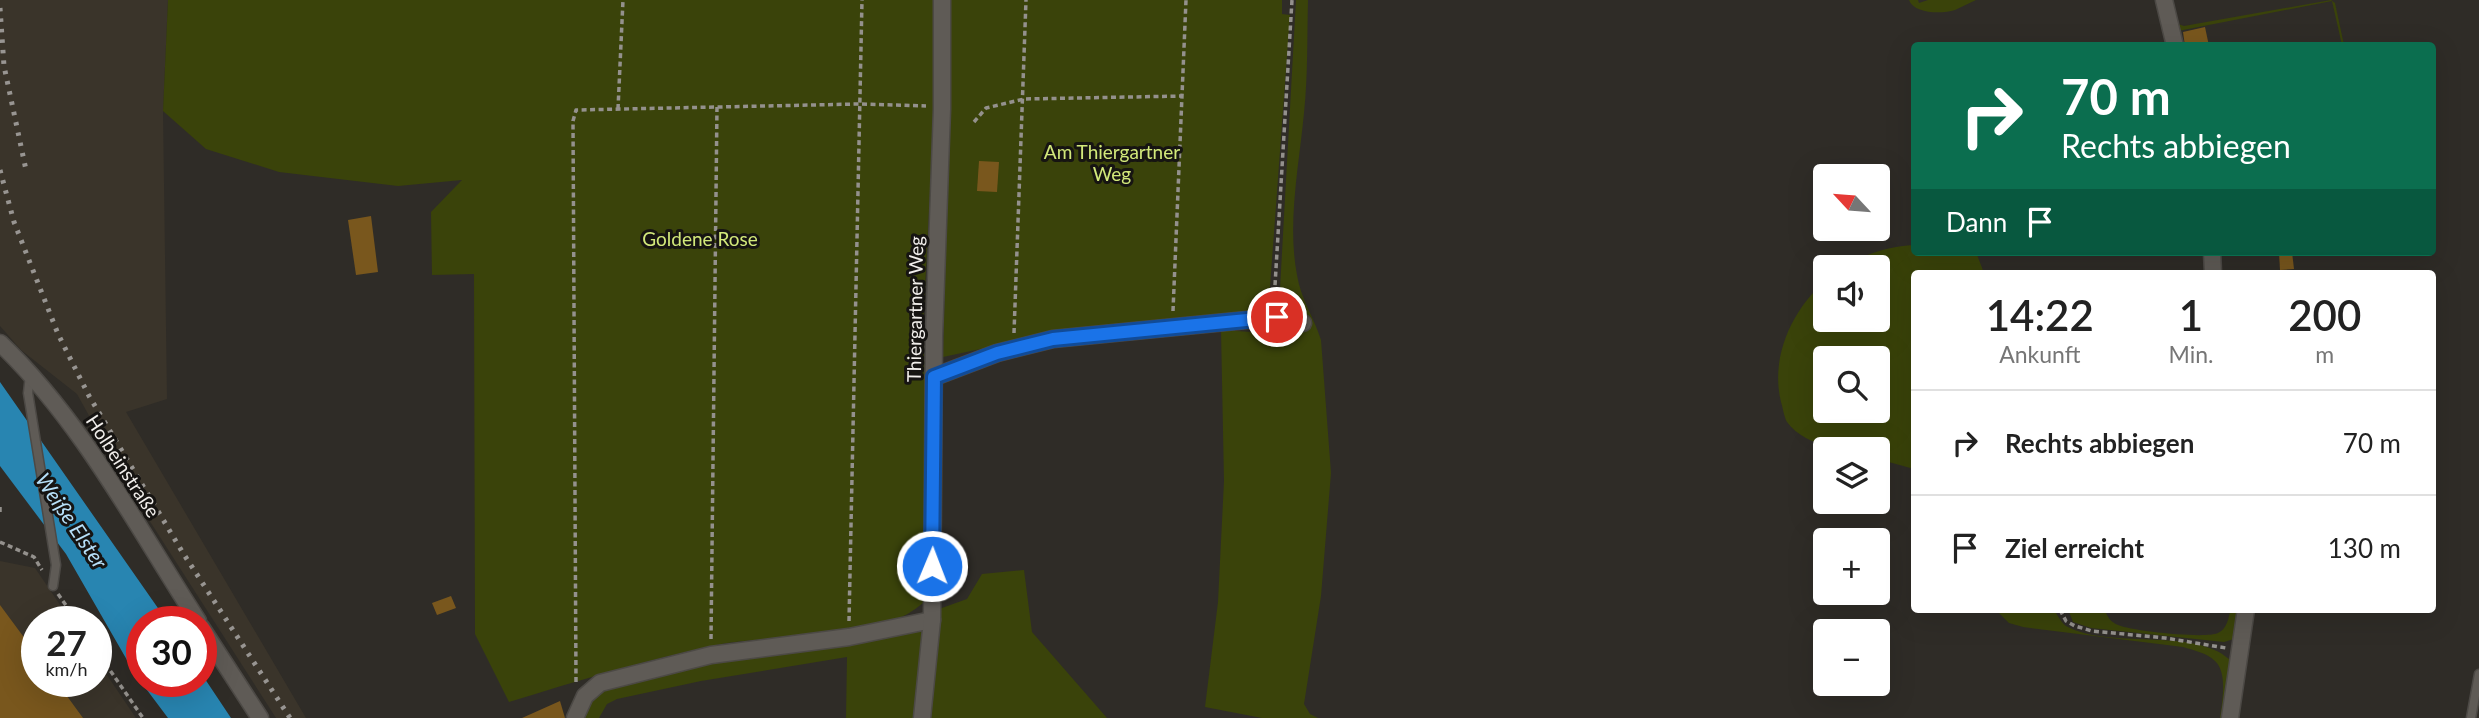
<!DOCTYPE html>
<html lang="de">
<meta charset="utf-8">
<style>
:root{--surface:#fff;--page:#f6f6f6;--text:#222;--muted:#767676;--line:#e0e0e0}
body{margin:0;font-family:Lato,sans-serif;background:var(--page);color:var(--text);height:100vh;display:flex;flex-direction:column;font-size:26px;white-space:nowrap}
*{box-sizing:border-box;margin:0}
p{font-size:23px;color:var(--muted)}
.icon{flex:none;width:38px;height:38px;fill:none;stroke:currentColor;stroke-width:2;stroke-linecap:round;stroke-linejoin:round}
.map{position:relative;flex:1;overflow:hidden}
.drawer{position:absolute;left:1911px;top:270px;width:525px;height:343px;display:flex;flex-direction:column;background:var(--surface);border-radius:7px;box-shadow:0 7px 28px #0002}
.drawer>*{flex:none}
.top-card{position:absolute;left:1911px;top:42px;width:525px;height:214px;border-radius:7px;box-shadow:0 7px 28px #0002;background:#0b6e4f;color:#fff;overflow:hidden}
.needle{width:46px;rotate:296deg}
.fabs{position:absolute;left:1813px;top:164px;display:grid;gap:14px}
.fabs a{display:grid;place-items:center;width:77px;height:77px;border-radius:7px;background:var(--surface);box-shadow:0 7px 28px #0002;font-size:35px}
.speed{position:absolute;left:21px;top:606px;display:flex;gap:14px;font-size:35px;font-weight:700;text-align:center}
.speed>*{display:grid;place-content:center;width:91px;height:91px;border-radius:50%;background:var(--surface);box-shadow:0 7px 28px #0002;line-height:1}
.speed small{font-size:18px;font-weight:400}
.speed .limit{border:10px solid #d22;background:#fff;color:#111}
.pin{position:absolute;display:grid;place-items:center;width:60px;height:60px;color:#fff;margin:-30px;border:4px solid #fff;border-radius:50%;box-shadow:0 2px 7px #0007}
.me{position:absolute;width:77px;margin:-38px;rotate:1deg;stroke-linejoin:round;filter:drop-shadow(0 0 5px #0008)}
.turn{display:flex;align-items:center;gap:24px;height:147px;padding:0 35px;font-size:32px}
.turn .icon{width:91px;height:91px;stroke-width:2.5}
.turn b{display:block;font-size:49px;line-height:60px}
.then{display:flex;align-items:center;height:66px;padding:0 35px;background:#0003;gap:14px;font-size:26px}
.eta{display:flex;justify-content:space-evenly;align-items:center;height:119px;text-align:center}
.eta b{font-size:42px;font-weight:600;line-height:49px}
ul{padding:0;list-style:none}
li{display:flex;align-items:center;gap:21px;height:105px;padding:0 35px;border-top:2px solid var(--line)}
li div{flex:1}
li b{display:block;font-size:26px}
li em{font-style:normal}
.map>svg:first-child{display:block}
</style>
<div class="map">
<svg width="2479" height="718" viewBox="0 0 2479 718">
<rect width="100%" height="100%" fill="#2f2c27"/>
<g fill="#3a342a">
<path d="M0,0H168L163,111L167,399L126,412L306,718H276L133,495L77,394L21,350L0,326Z"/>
<path d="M0,561L35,568L71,621H37V681H96V659L136,718H0Z"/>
</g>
<g fill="#3a430a" fill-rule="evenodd">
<path d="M168,0H934V112L923,329L928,450L923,603C874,646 776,632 716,645C646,660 577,681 509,702L475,634L474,274L432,275L431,212L462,180L398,186L279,172L206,149L163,111Z"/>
<path d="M950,0H1282V14L1290,15L1268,314L1013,342L943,357L950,96Z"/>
<path d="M1296,0H1308C1307,38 1308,76 1304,113C1299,166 1287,223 1297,275C1301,300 1314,317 1321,340L1331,473L1321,596L1304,704L1310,714L1318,718H1262L1205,707L1218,602L1224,481L1221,330L1267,333L1272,325L1307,320L1293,299L1284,308L1279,307Z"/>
<path d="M1909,0H1918L1919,3L1928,0H1976C1969,3 1962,7 1955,10C1942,14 1914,14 1909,0Z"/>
<path d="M2331,0L2335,3L2344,45H2342L2332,1L2178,31V24L2184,26Z"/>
<path d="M1914,245V252H1976L1984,273H1914V469L1878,459V450C1848,450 1807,449 1787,422C1784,417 1783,408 1781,402C1770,357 1792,310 1825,281V320H1878V268H1843C1865,253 1888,247 1914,245ZM1825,359H1878V411H1825Z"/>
<path d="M1024,570L1032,632L1107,718H927L939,609L967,599L982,574Z"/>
<path d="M1995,609H2057L2056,613C2059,618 2062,623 2066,626C2109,650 2193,627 2229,659L2230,670L2225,718H2220C2222,702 2228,673 2215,661C2207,653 2193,650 2183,647L2023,627L2009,623Z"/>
<path d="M2068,609H2104C2108,617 2110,622 2118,625C2131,631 2206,639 2218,633C2228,628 2228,618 2231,609H2241L2234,639L2224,642L2091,628L2073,622Z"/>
<path d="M919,628L925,632L918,718H846L847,657L701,681L617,699L607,704L599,718H581C587,702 596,694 611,686L725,659Z"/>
</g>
<path fill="#2885b1" d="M0,382L167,621H142V681H201V673L231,718H168L135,674L66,554L0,466Z"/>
<g fill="#79571d">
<path d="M2205,27L2209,46H2185L2183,32Z"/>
<path d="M979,161L999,162L997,192L977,191Z"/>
<path d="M371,216L378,272L356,275L348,220Z"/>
<path d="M2279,252H2292L2294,269L2280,270Z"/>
<path d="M451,596L456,608L437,615L432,603Z"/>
<path d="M0,605L37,655V681H56L83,718H0Z"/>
<path d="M560,701L565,718H522Z"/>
</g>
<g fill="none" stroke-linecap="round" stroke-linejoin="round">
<g stroke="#4c4945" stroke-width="11">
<g id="service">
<path d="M30,375L28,393L56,565L53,586"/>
<path d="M2471,718L2479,674"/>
</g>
</g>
<g stroke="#4c4945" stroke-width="19">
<g id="minor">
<path d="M2164,0L2175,46"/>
<path d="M2212,252L2213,273"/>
<path d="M0,343C82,421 137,527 198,621"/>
<path d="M934,377L997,353L1053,339L1277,317L1303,323"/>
<path d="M201,627L260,718"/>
<path d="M575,718L585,696L600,683L711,655L849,637L932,620"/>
<path d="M922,718L932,620L934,336L942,109V0"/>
<path d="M2230,718L2246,609"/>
</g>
</g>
<g stroke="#94918d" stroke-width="3.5" stroke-dasharray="5 3.5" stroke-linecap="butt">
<path d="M618,109L623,0"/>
<path d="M974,122L986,108L1024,99L1183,96"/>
<path d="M1274,302L1292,0"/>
<path d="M1173,311L1186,0"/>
<path d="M1014,333L1026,0"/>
<path d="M0,507V512"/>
<path d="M0,542L34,557L42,570"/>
<path d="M58,594L77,621"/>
<path d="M2060,610L2066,621L2075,626L2092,631L2165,638L2226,648"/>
<path d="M849,621L862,0"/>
<path d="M711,639L717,106"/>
<path d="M96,650L143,718"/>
<path d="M576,682L573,121L576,110L859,104L926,106"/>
</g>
<use href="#service" stroke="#5f5b56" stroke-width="8"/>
<use href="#minor" stroke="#5f5b56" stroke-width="16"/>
<g stroke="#989592" stroke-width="5" stroke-dasharray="3.5 7" stroke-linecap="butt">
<path d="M0,8L4,66L26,170"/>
<path d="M0,170L14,222L58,334L89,396L183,553L290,718"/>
</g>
</g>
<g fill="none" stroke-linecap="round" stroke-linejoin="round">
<g stroke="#114b97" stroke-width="18">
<path id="route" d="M932,566L934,377L997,353L1053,339L1277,317"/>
</g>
<use href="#route" stroke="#1a73e8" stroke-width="12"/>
</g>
<g text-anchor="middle" stroke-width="6" stroke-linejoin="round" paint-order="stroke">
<g font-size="19" fill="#d2e87a" stroke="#161412">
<text x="1112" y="159">Am Thiergartner<tspan x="1112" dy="22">Weg</tspan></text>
<text x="700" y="246">Goldene Rose</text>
</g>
<g font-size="19" fill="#f2efec" stroke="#161412">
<text transform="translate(915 309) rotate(-89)" y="7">Thiergartner Weg</text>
<text transform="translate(123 466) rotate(57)" y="7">Holbeinstraße</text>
</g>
<g font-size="21" font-style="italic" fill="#b7e0f9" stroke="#161412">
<text transform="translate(71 521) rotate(56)" y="7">Weiße Elster</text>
</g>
</g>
</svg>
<div class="fabs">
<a><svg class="needle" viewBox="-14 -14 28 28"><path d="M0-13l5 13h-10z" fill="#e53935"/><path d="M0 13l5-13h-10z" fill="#767676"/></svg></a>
<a><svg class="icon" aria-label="sound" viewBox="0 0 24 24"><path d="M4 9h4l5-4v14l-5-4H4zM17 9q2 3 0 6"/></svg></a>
<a><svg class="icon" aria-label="search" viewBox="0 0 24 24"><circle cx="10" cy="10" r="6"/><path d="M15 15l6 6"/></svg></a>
<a><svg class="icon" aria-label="layers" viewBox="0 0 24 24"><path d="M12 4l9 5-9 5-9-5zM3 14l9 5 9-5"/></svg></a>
<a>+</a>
<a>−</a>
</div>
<div class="speed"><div>27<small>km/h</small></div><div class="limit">30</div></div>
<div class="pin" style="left:1277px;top:317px;background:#d93025"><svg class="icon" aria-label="arrive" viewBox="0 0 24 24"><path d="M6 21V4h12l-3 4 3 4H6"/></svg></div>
<svg class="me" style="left:932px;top:566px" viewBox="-20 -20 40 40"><circle r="17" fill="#1a73e8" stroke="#fff" stroke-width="3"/><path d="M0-11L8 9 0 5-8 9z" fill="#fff"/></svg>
<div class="top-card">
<div class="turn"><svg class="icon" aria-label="right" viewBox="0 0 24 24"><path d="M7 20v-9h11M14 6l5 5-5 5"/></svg><div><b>70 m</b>Rechts abbiegen</div></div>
<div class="then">Dann<svg class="icon" aria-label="arrive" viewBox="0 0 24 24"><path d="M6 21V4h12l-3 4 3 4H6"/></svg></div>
</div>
<section class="drawer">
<div class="eta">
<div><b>14:22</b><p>Ankunft</p></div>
<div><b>1</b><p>Min.</p></div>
<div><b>200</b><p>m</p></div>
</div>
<ul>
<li><svg class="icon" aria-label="right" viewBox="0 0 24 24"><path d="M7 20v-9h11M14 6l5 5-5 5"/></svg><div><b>Rechts abbiegen</b></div><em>70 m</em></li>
<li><svg class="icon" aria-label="arrive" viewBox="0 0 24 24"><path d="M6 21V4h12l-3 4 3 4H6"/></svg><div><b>Ziel erreicht</b></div><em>130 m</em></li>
</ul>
</section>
</div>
